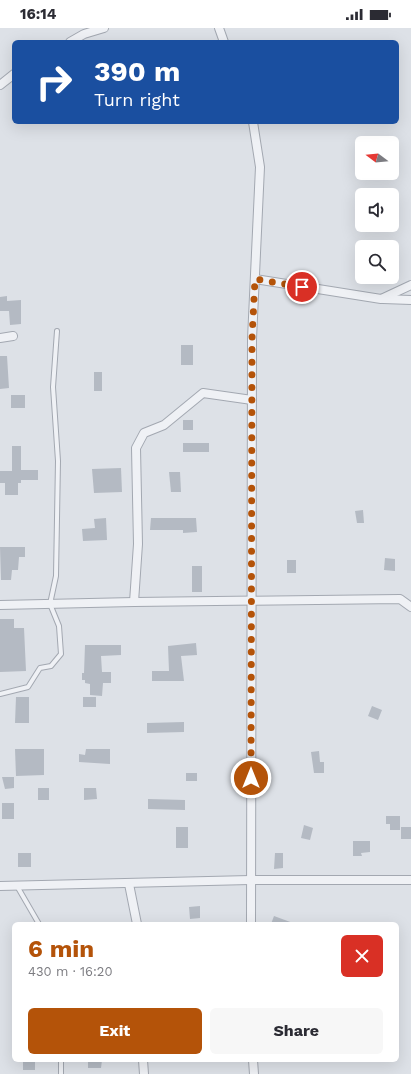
<!DOCTYPE html>
<meta charset="utf-8">
<style>
:root{--surface:#fff;--page:#f7f7f7;--text:#2b2b33;--muted:#7c7c81;--accent:#b45309}
body{margin:0;font-family:"Work Sans",sans-serif;background:var(--page);color:var(--text);height:100vh;display:flex;flex-direction:column;font-size:15px;white-space:nowrap}
*{box-sizing:border-box;margin:0}
p{font-size:13px;color:var(--muted)}
.icon{flex:none;width:22px;height:22px;fill:none;stroke:currentColor;stroke-width:2;stroke-linecap:round;stroke-linejoin:round}
.map{position:relative;flex:1;overflow:hidden}
.side{position:absolute;left:12px;top:894px;width:387px;height:140px;display:flex;flex-direction:column;background:var(--surface);border-radius:6px;box-shadow:0 4px 16px #0002}
.side>*{flex:none}
.top-card{position:absolute;left:12px;top:12px;width:387px;height:84px;border-radius:6px;box-shadow:0 4px 16px #0002;background:#1a4fa0;color:#fff;overflow:hidden}
.needle{width:26px;rotate:286deg}
.buttons{position:absolute;left:355px;top:108px;display:grid;gap:8px}
.buttons a{display:grid;place-items:center;width:44px;height:44px;border-radius:6px;background:var(--surface);box-shadow:0 4px 16px #0002;font-size:20px}
.pin{position:absolute;display:grid;place-items:center;width:34px;height:34px;color:#fff;margin:-17px;border:2px solid #fff;border-radius:50%;box-shadow:0 1px 4px #0007}
.me{position:absolute;width:44px;margin:-22px;rotate:0deg;stroke-linejoin:round;filter:drop-shadow(0 0 3px #0008)}
.turn{display:flex;align-items:center;gap:14px;height:84px;padding:0 16px;font-size:18px}
.turn .icon{width:52px;height:52px;stroke-width:2.5}
.turn b{display:block;font-size:28px;line-height:34px}
.round{display:grid;place-items:center;flex:none;width:42px;height:42px;border-radius:6px;background:var(--page)}
.headline{display:flex;align-items:center;justify-content:space-between;height:68px;padding:0 16px}
h1{font-size:24px;font-weight:700;line-height:30px;color:var(--accent)}
.action{display:flex;gap:8px;margin-top:auto;padding:8px 16px}
.action a{flex:1;height:46px;border-radius:6px;background:var(--accent);color:#fff;font-size:16px;font-weight:700;line-height:46px;text-align:center}
.action a+a{background:var(--page);color:var(--text)}
.status{display:flex;justify-content:space-between;align-items:center;height:28px;padding:0 20px;background:var(--surface);direction:ltr}
.status svg{height:11px;fill:currentColor}
.map>svg:first-child{display:block}
</style>
<div class="status"><b>16:14</b><svg viewBox="0 0 49 12"><path d="M0 12V9h3v3zM5 12V6h3v6zM10 12V3h3v9zM15 12V0h3v12zM26 1h20v11H26zM47 4h2v5h-2z"/></svg></div>
<div class="map">
<svg width="411" height="1046" viewBox="0 0 411 1046">
<rect width="100%" height="100%" fill="#dde1e7"/>
<g fill="#b4bac3">
<path d="M7,268V273L21,272V296L10,297L9,283H0V269Z"/>
<rect x="181" y="317" width="12" height="20"/>
<path d="M0,328H7L9,360L0,361Z"/>
<rect x="94" y="344" width="8" height="19"/>
<rect x="11" y="367" width="14" height="13"/>
<rect x="183" y="392" width="10" height="10"/>
<rect x="183" y="415" width="26" height="9"/>
<path d="M12,418H21V442H38V452H21V455H18V467H5V455H0V443H12Z"/>
<path d="M121,440L122,464L94,465L92,441Z"/>
<path d="M169,444H180L181,464H171Z"/>
<path d="M363,482L364,495H357L355,483Z"/>
<path d="M106,490L107,512L83,513L82,501L95,500L94,491Z"/>
<path d="M151,490H196L197,504L183,505V502H150Z"/>
<path d="M0,519H25V529H19L18,542H12L11,552H1Z"/>
<path d="M385,530L395,531V543L384,542Z"/>
<rect x="287" y="532" width="9" height="13"/>
<rect x="192" y="538" width="10" height="26"/>
<path d="M0,591H14V600H24L26,643L0,644Z"/>
<path d="M196,615L197,627L181,628L184,653H152V643H169L168,618Z"/>
<path d="M85,617H121V627L101,628L102,644H111V655H103L102,668L90,667V656L85,655V652H82V645H84Z"/>
<path d="M16,669H29V695H15Z"/>
<rect x="83" y="669" width="13" height="10"/>
<path d="M372,678L382,682L378,692L368,688Z"/>
<path d="M184,694V704L147,705V695Z"/>
<path d="M15,721H44V747L16,748Z"/>
<path d="M86,721H110V736L79,734V726L85,727Z"/>
<path d="M319,723L320,734H324V745H314L311,724Z"/>
<rect x="186" y="745" width="11" height="8"/>
<path d="M2,749H14V760L5,761Z"/>
<rect x="38" y="760" width="11" height="12"/>
<path d="M84,760H96L97,771L84,772Z"/>
<path d="M148,771L185,772V782L148,781Z"/>
<rect x="2" y="775" width="12" height="16"/>
<path d="M386,788H400V802H390V796H386Z"/>
<path d="M304,797L313,800L310,812L301,810Z"/>
<rect x="176" y="799" width="12" height="21"/>
<rect x="401" y="799" width="10" height="12"/>
<path d="M353,813H370V824L361,825L362,828H353Z"/>
<rect x="18" y="825" width="13" height="14"/>
<path d="M275,825H283V840L274,841Z"/>
<path d="M200,878V890L190,891L189,879Z"/>
<path d="M274,888L293,895V896H271Z"/>
<rect x="23" y="1032" width="12" height="10"/>
<path d="M88,1032H102L101,1040H88Z"/>
</g>
<g fill="none" stroke-linecap="round" stroke-linejoin="round">
<g stroke="#a3a8b1" stroke-width="6">
<g id="lane">
<path d="M0,666L28,659L40,640L51,638L61,626L59,598L50,576L56,548L58,433L53,359L57,303"/>
<path d="M17,858L39,896"/>
<path d="M61,1032V1046"/>
</g>
</g>
<g stroke="#a3a8b1" stroke-width="10">
<g id="street">
<path d="M219,0L224,14"/>
<path d="M70,14L84,6L104,0"/>
<path d="M0,57L14,46"/>
<path d="M255,251L381,271L411,257"/>
<path d="M383,271L411,272"/>
<path d="M0,310L13,308"/>
<path d="M134,574L138,516L136,420L144,405L164,397L203,365L252,372"/>
<path d="M0,577L134,574L400,571L411,579"/>
<path d="M129,856L137,896"/>
<path d="M0,858L250,852H411"/>
<path d="M251,896L252,311L260,139L253,94"/>
<path d="M143,1032L144,1046"/>
<path d="M253,1032L254,1046"/>
</g>
</g>
<use href="#lane" stroke="#eff1f5" stroke-width="4"/>
<use href="#street" stroke="#eff1f5" stroke-width="8"/>
</g>
<g fill="none" stroke-linecap="round" stroke-linejoin="round">
<path stroke="#b45309" stroke-width="7" stroke-dasharray="0 12.6" d="M251,750L252,311L255,251L302,259"/>
</g>
</svg>
<div class="buttons">
<a><svg class="needle" viewBox="-14 -14 28 28"><path d="M0-13l5 13h-10z" fill="#e53935"/><path d="M0 13l5-13h-10z" fill="#7c7c81"/></svg></a>
<a><svg class="icon" aria-label="sound" viewBox="0 0 24 24"><path d="M4 9h4l5-4v14l-5-4H4zM17 9q2 3 0 6"/></svg></a>
<a><svg class="icon" aria-label="search" viewBox="0 0 24 24"><circle cx="10" cy="10" r="6"/><path d="M15 15l6 6"/></svg></a>
</div>
<div class="pin" style="left:302px;top:259px;background:#d93025"><svg class="icon" aria-label="arrive" viewBox="0 0 24 24"><path d="M6 21V4h12l-3 4 3 4H6"/></svg></div>
<svg class="me" style="left:251px;top:750px" viewBox="-20 -20 40 40"><circle r="17" fill="#b45309" stroke="#fff" stroke-width="3"/><path d="M0-11L8 9 0 5-8 9z" fill="#fff"/></svg>
<div class="top-card">
<div class="turn"><svg class="icon" aria-label="right" viewBox="0 0 24 24"><path d="M7 20v-9h11M14 6l5 5-5 5"/></svg><div><b>390 m</b>Turn right</div></div>
</div>
<section class="side">
<div class="headline"><div><h1>6 min</h1><p>430 m · 16:20</p></div><a class="round" style="background:#d93025;color:#fff"><svg class="icon" aria-label="close" viewBox="0 0 24 24"><path d="M6 6l12 12M18 6L6 18"/></svg></a></div>
<div class="action"><a>Exit</a><a>Share</a></div>
</section>
</div>
